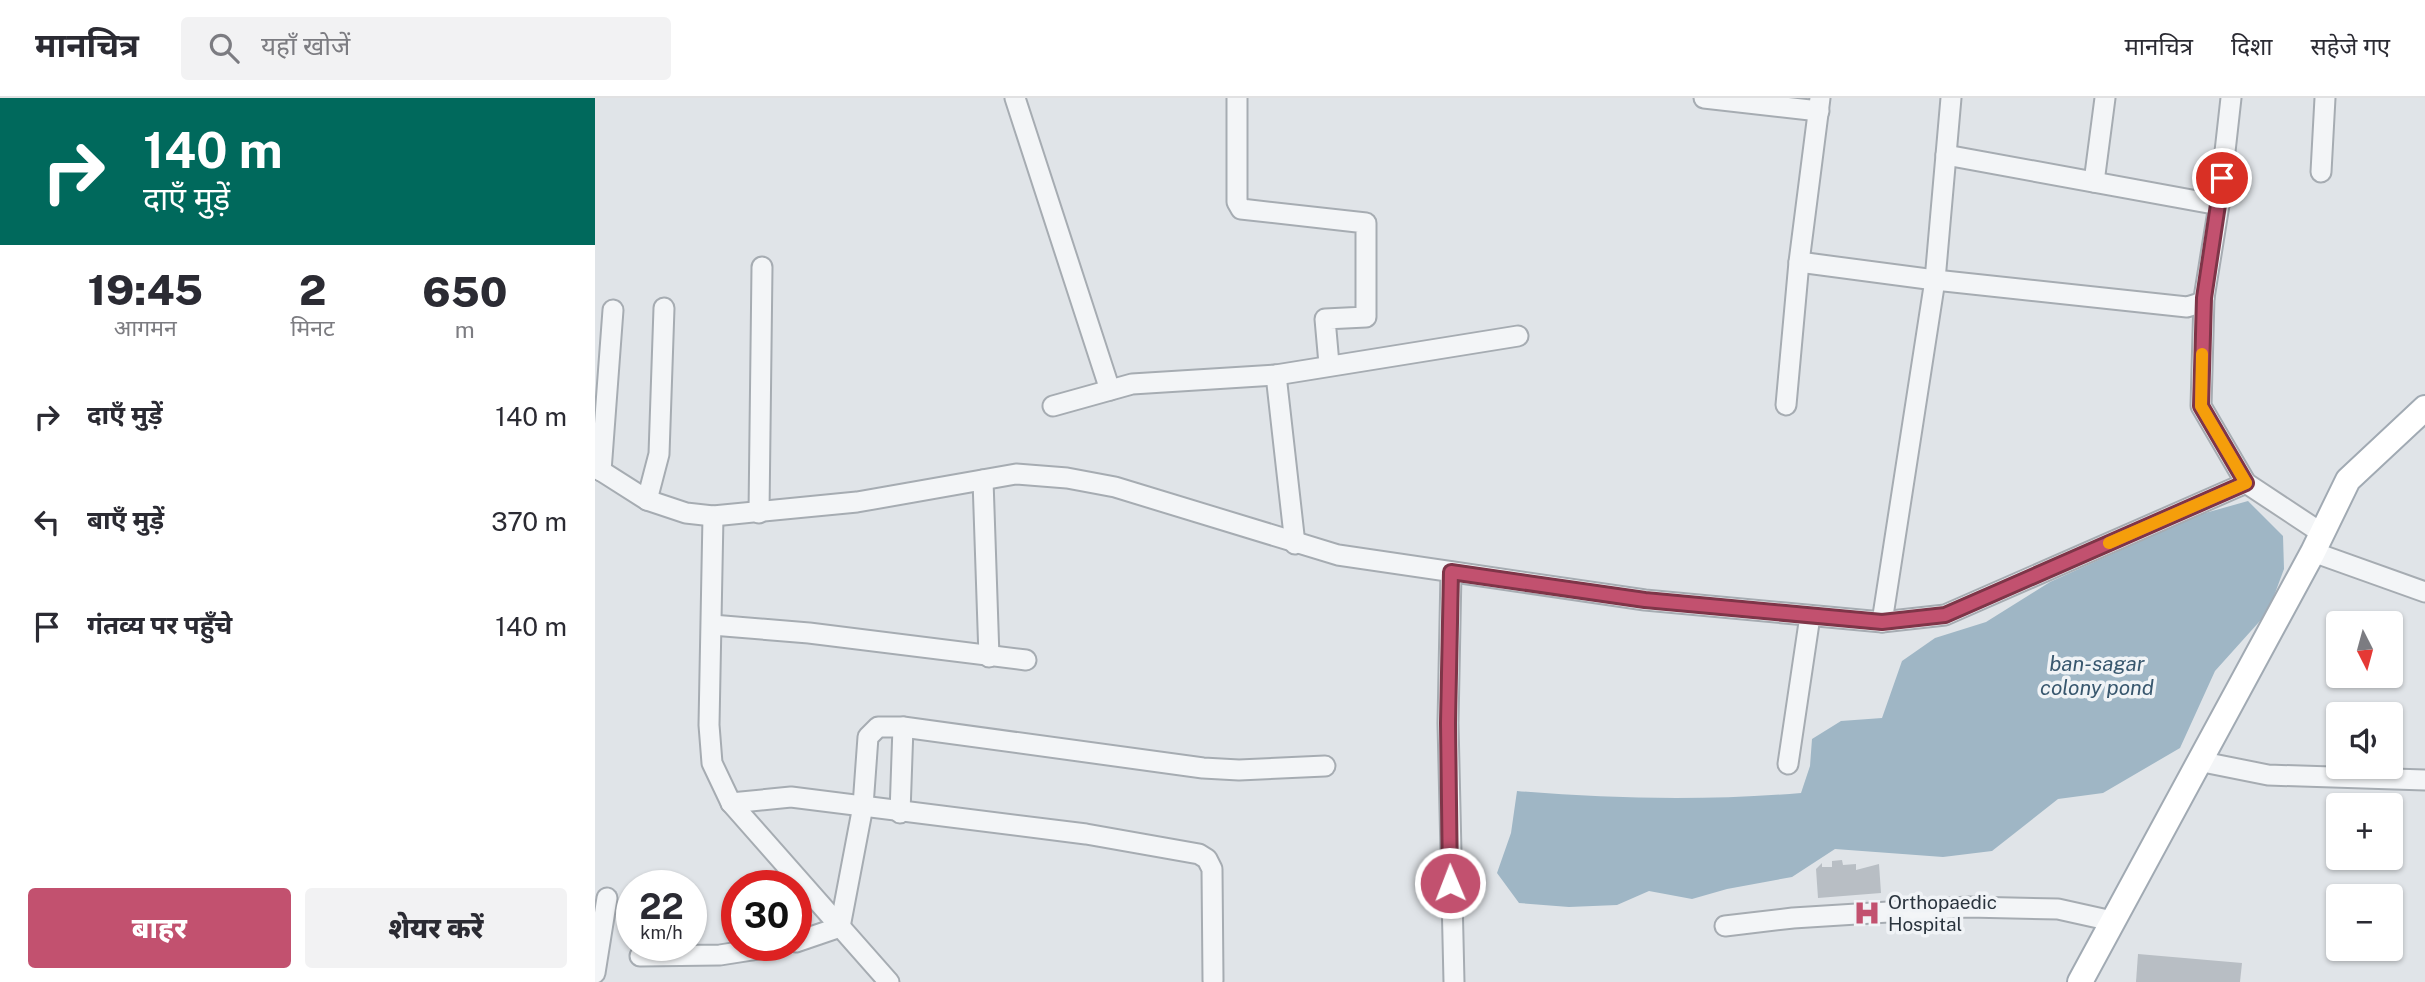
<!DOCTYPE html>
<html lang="hi">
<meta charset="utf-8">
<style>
:root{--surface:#fff;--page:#f2f2f3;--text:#2b2b33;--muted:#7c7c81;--line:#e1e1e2;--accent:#c2516f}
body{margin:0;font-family:"Public Sans","Noto Sans Devanagari",sans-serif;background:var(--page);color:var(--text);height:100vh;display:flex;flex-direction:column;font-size:26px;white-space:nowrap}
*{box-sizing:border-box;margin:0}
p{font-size:23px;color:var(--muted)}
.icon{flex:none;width:38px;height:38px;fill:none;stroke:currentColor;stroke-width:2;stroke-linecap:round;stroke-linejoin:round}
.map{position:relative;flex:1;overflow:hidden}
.panel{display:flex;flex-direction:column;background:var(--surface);width:595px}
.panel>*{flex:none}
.hud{background:#00695c;color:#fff;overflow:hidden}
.needle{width:46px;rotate:174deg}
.controls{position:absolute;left:1731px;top:513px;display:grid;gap:14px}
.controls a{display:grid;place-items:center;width:77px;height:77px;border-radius:7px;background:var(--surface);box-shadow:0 2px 5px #0004;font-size:35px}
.speed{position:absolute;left:21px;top:772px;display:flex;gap:14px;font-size:35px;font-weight:700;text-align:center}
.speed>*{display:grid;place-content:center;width:91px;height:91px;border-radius:50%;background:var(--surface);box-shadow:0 2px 5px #0004;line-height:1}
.speed small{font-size:18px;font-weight:400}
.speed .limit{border:10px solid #d22;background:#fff;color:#111}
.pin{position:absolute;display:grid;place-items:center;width:60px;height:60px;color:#fff;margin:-30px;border:4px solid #fff;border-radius:50%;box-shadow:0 2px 7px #0007}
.me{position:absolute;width:77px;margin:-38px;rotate:359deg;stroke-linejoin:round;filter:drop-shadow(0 0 5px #0008)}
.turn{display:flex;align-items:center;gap:24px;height:147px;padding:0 28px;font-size:32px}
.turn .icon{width:91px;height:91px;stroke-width:2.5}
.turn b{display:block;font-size:49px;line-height:60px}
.eta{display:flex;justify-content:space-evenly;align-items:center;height:119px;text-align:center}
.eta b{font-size:42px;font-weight:800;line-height:49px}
.primary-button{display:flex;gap:14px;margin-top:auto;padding:14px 28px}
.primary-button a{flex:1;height:80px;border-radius:7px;background:var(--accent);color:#fff;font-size:28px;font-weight:800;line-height:80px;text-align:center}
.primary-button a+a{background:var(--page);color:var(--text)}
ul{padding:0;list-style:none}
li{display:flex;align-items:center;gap:21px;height:105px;padding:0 28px}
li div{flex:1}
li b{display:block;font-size:26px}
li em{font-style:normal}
header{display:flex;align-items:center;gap:42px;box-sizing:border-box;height:98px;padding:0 35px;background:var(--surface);border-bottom:2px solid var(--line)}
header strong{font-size:33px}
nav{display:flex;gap:38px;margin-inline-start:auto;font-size:24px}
.search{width:490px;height:63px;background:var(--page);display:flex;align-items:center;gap:18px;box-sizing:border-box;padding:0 24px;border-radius:7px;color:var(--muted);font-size:26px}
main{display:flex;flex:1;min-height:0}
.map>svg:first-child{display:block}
</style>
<header>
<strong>मानचित्र</strong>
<div class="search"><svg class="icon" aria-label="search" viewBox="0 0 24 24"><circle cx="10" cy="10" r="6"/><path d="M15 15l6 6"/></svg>यहाँ खोजें</div>
<nav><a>मानचित्र</a><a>दिशा</a><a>सहेजे गए</a></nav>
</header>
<main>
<section class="panel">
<div class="hud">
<div class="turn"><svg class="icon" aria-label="right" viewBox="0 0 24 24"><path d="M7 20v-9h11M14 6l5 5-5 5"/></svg><div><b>140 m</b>दाएँ मुड़ें</div></div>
</div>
<div class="eta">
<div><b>19:45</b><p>आगमन</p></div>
<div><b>2</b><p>मिनट</p></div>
<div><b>650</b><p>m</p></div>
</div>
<ul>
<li><svg class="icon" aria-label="right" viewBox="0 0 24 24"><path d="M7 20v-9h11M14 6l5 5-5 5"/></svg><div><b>दाएँ मुड़ें</b></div><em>140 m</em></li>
<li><svg class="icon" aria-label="left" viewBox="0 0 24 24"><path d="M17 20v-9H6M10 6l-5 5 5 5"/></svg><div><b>बाएँ मुड़ें</b></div><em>370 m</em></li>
<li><svg class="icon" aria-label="arrive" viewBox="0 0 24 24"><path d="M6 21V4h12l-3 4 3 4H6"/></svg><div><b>गंतव्य पर पहुँचे</b></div><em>140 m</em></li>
</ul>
<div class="primary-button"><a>बाहर</a><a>शेयर करें</a></div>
</section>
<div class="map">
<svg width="1830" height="884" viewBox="0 0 1830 884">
<rect width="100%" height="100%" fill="#e0e4e8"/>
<path fill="#9fb6c5" d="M1653,403L1688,438L1689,471L1673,514L1620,573L1585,650L1508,695L1463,701L1397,753L1348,759L1240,751L1197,779L1132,791L1097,801L1054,793L1022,807L974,809L924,805L902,775L916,735L922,693C1016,701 1112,703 1206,695L1215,668L1217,641L1246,623L1287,620L1307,563L1340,540L1391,524L1455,484L1603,417Z"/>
<g fill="#b8bec4">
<path d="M1247,762L1248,767L1261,766V772L1284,766L1286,795L1223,800L1221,771L1227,765V769H1237V763Z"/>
<path d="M1543,856L1647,865L1645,884H1541Z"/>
</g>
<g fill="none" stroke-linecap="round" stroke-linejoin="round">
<g stroke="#a6acb2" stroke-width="23">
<g id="minor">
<path d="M420,0L515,292"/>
<path d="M642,0V104L646,111L771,125V219L730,221L734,266"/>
<path d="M1109,0L1224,13"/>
<path d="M1351,57L1624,107"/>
<path d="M1726,74L1730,0"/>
<path d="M1499,84L1510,0"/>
<path d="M1204,164L1340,182L1592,209L1605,205L1609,200L1624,107L1636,0"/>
<path d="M1609,200L1606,308L1651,385"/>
<path d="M681,277L700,446"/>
<path d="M1191,307L1204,164L1225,0"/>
<path d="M458,308L537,286L681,277L923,238"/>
<path d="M0,369L52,402L91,415L118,418L262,404L421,376L472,380L520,389L743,457L1050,502L1287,524L1350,517L1651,385L1725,434"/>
<path d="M6,373L18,212"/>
<path d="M388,382L394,559"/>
<path d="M52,402L64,356L69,210"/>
<path d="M164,415L167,169"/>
<path d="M118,418L114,627L117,665L136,705L294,884"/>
<path d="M1718,454L1830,494"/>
<path d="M856,474L853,625L859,884"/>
<path d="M1287,524L1340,182L1356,0"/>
<path d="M117,527L214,535L431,562"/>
<path d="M1603,663L1673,677L1830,682"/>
<path d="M1193,666L1215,518"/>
<path d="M136,705L196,699L491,736L604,756L612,761L617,771L618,882"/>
<path d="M305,715L308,629"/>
<path d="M1130,828L1198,820L1373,809L1463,811L1517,823"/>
<path d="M201,844L245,829L268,708L273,639L283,629H308L608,670L644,672L730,668"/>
<path d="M45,858L125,857L188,847"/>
<path d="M0,875L12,800"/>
</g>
</g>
<g stroke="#a1aab3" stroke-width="28">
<path id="major" d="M1485,884L1718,454L1753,382L1830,310"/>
</g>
<use href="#minor" stroke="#f3f5f7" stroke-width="19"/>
<use href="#major" stroke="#fff" stroke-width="24"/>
</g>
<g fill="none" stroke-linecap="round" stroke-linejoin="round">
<g stroke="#7e3548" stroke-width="18">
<path id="route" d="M855,785L853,625L856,474L1050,502L1287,524L1350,517L1651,385L1606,308L1609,200L1627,80"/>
</g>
<use href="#route" stroke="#c2516f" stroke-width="12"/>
<path stroke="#f59e0b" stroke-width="12" d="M1514,445L1651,385L1606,308L1607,256"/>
</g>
<defs>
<g id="hospital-bare" transform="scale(2.1)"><path d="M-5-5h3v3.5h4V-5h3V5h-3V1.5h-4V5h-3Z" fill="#c2516f" stroke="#f0f3f6" stroke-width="2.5" paint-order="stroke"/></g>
</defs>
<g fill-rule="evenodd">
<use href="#hospital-bare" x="1272" y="815"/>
</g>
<g text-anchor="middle" stroke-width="7" stroke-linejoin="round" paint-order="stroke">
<g font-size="19" fill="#2a343e" stroke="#f0f3f6" text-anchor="start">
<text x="1293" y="811">Orthopaedic<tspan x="1293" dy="22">Hospital</tspan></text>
</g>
<g font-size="21" font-style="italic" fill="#38576e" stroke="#f0f3f6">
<text x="1502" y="573">ban-sagar<tspan x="1502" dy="24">colony pond</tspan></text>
</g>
</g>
</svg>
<div class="controls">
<a><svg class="needle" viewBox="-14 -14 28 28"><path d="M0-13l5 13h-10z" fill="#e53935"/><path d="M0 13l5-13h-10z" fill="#7c7c81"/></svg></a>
<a><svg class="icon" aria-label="sound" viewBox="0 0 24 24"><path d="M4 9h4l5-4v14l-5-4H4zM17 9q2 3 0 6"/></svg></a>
<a>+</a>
<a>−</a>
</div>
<div class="speed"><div>22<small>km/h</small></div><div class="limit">30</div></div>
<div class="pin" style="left:1627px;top:80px;background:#d93025"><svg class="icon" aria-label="arrive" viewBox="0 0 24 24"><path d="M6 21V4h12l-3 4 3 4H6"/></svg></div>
<svg class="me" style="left:855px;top:785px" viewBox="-20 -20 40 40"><circle r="17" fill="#c2516f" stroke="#fff" stroke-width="3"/><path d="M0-11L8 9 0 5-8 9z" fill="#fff"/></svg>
</div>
</main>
